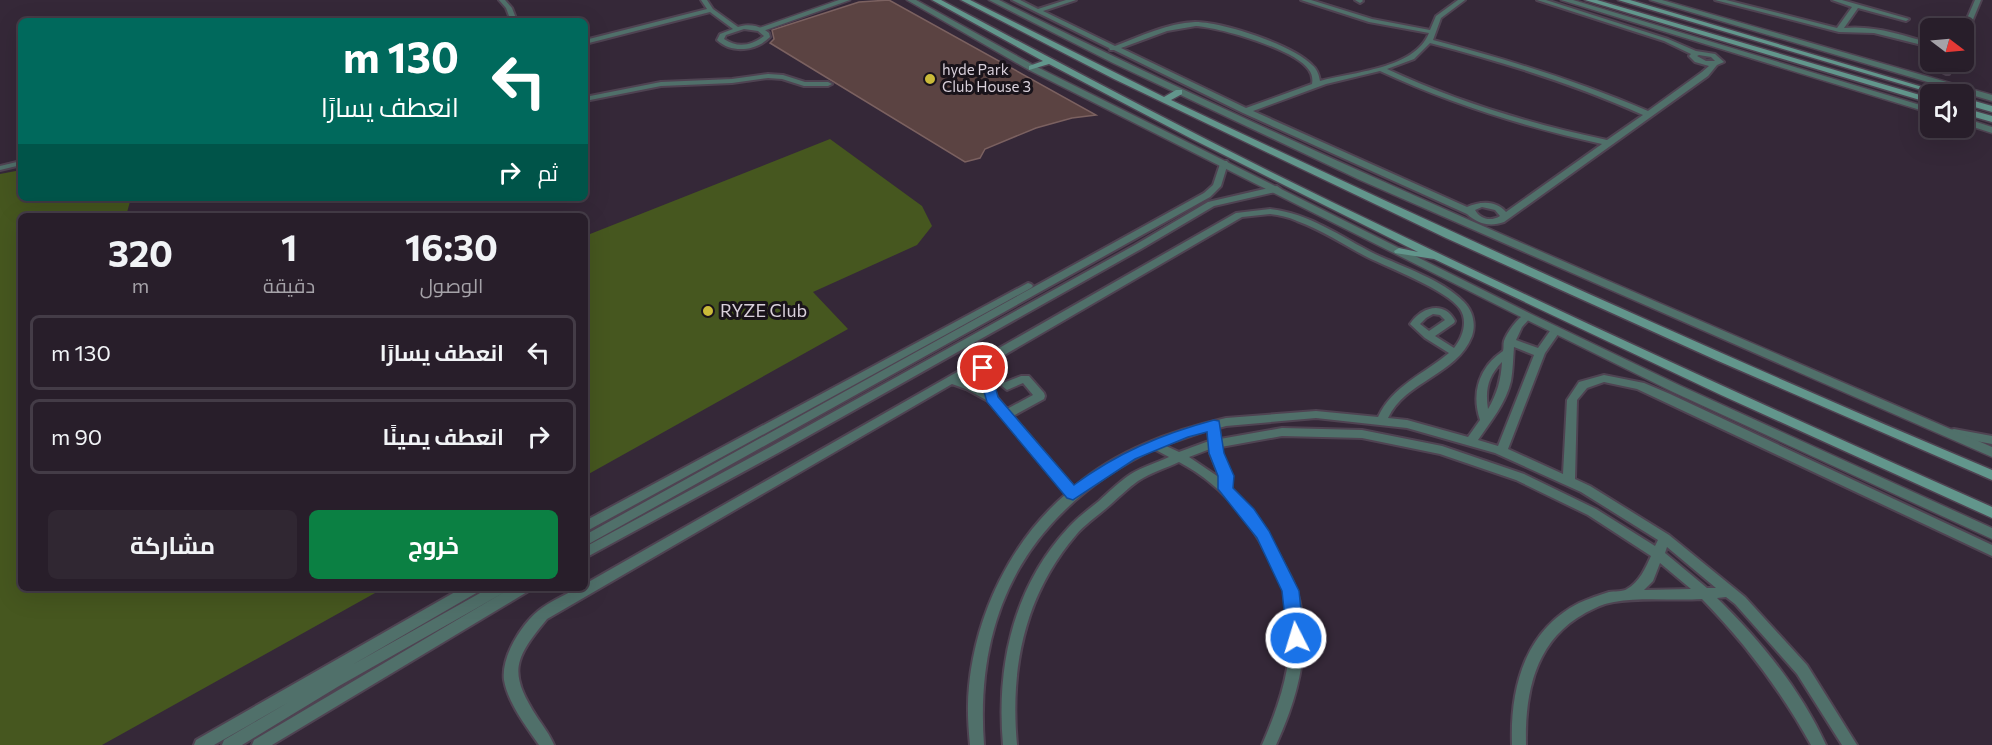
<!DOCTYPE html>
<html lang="ar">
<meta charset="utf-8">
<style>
:root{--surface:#281e2a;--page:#302732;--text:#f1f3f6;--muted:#a5a2a8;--line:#443c47;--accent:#0b8043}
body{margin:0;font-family:Commissioner,Cairo,sans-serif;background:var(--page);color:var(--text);direction:rtl;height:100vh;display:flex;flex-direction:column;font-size:22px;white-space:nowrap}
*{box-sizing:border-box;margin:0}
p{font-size:20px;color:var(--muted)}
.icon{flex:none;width:33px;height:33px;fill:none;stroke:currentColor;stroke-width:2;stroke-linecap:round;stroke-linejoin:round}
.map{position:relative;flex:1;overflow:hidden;direction:ltr}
.panel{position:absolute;left:18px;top:213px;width:570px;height:378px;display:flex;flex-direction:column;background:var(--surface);border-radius:9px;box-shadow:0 6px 24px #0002,0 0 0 2px var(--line);direction:rtl}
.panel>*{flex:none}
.guide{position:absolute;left:18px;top:18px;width:570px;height:183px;border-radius:9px;box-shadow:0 6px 24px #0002,0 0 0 2px var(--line);direction:rtl;background:#00695c;color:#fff;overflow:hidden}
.needle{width:39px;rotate:106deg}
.controls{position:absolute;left:1920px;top:18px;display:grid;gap:12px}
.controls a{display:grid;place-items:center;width:54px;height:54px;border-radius:9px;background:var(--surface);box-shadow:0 6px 24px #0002,0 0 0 2px var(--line);font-size:30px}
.pin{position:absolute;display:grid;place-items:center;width:51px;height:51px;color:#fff;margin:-26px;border:3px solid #fff;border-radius:50%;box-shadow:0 2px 6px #0007}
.me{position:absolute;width:66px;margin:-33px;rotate:355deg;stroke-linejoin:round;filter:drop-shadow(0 0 4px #0008)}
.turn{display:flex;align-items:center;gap:21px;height:126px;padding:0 30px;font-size:27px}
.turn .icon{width:78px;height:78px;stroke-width:2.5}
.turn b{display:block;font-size:42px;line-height:51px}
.then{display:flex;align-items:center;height:57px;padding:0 30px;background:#0003;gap:12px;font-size:22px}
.eta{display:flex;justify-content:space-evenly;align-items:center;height:102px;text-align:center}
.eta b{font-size:36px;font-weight:700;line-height:42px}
.cta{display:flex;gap:12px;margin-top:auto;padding:12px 30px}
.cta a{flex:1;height:69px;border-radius:9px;background:var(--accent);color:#fff;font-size:24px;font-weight:700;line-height:69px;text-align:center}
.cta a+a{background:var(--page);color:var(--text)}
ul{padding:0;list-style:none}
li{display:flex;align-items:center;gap:18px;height:75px;margin:0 12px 9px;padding:0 18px;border:3px solid var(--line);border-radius:9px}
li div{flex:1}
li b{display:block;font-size:22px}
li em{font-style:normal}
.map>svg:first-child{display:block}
</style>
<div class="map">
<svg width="1992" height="745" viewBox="0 0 1992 745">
<rect width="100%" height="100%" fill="#352838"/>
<g fill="#46571f">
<path d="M830,139L922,206L932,226L917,245L813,292L848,329L585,476V236Z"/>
<path d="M21,170V198H131L126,216H21V588H384L102,745H0V174Z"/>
</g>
<path fill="#5b4342" stroke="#7b6160" stroke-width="1.5" d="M889,0L1096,115L1072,118L1036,128L985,149L980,158L965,162L770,43L774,39L772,30L859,2Z"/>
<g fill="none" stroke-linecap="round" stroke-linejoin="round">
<g stroke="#4f4352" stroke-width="4">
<g id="minor">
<path d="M499,0H505L512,8L517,21H511L506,8Z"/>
<path d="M701,0H707L713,9L738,27C749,23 761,26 769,33L770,37C756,51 732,54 717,40L720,34L733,29L710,12L585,44V40L707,9ZM744,29L758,31L764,36C751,46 737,48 724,39L726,35Z"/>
<path d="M1012,0H1020L1038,9L1066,0H1076L1043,11L1115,46C1141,36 1168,23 1195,22C1223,22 1293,45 1312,65C1317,69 1319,75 1320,81C1352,72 1415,69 1429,33L1369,22L1301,0H1311L1372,19L1430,30L1436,16L1458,0H1465L1441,18L1433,40C1506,59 1578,81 1648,111L1702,72L1709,66L1695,62L1689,56L1691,54L1664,41L1537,0H1546L1668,39L1696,51L1715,54L1724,62L1717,65L1708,76L1504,222C1490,227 1478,224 1467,214L1243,113L1114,50H1110L1109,48ZM1196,26C1221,28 1295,49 1309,70C1312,74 1313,79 1312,84L1246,108L1121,48L1167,31ZM1430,43C1503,62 1574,84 1643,115L1607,140C1531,124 1458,102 1387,69L1414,59ZM1699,55L1711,57L1715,61H1706L1697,56ZM1380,71C1451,104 1525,127 1602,144L1506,212C1496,200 1480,201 1467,207L1253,111L1326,84ZM1482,207L1495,210L1500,216C1491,222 1480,219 1475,210Z"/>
<path d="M1355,0H1362L1363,1L1360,3Z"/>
<path d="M1715,0H1726L1837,28L1852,7L1832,0H1842L1909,19L1906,21L1858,8L1844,28C1874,25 1902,35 1930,43V47L1874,33L1839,32Z"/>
<path d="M1975,0H1981L1967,34L1964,36L1963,28Z"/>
<path d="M1947,62H1955L1949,74H1946L1942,72Z"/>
<path d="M768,74L783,75L805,82H828L832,84L828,86H804L782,79L768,78L732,83L661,86L585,101V97L661,82L732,79Z"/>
<path d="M21,161V165L0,170V166Z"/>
<path d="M1221,161H1227L1228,163L1221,186L1210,197L585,546V535L1204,193L1213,185Z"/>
<path d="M1277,186L1281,189L1280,191L1214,206L1141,249L778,453L585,558V547L770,447L1135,245L1208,202Z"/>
<path d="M1270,209C1309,213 1341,237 1375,254C1403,267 1443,280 1464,302C1473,311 1476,324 1472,336C1457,375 1405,381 1388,418L1407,420L1468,437L1480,420C1471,393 1479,367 1503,351C1504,348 1503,344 1504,341C1507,332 1518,317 1527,313L1532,316L1522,327L1516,340L1538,348L1552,328L1556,327L1561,330L1545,353L1508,449L1563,474L1567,400L1579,382L1604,375L1644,383L1670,394L1992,545V556L1637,389L1604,382L1587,388L1577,400L1575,479L1590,486L1669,535L1745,597L1807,665L1857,745H1842L1797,674L1735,604L1726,597L1717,598C1760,640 1801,690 1826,745H1811C1781,691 1745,643 1702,599C1673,601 1642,597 1614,602C1601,604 1588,611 1577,618C1533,647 1525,697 1526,745H1512C1510,689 1524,631 1579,603C1588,599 1599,595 1609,592C1614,591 1623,592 1627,589C1639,583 1646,567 1651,556L1588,515L1516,480L1440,454L1362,438L1282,436L1221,447C1223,463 1232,471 1232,489C1253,508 1266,531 1280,556C1285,567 1292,577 1296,589C1314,641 1298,697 1276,745H1262C1283,697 1300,643 1284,590C1280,577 1272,565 1266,553C1247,515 1217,482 1179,462C1166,468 1150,473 1138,481C1128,488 1119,497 1110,505C1099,515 1085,524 1076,535C1024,596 1010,668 1017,745H1003C996,667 1013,587 1068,528C1077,518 1089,509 1099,501C1109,492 1120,481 1131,474C1142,467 1156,463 1169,457L1154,449C1031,509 974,609 984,745H970C968,725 967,705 969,686C976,614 1011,541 1066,494L988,401L966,389L952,384L547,619C514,659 508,672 537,717C543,726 550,735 554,745H539C526,726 508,703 504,680C501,657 521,625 538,611C549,602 565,595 578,588H585V584L1236,213ZM1270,214C1280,215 1288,217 1297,221C1322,230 1344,245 1367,257C1389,268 1447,290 1460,309C1468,321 1463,337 1454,348L1435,336L1454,323L1455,321C1444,300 1421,307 1410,324L1425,338L1449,353C1424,374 1392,386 1378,417L1316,411L1226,418C1171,431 1117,450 1074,487L1013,416L1044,399L1045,396L1044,393L1029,376H1021L1003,383L1002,386L1007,390L1023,383L1033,395L1007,409L997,397L988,372L994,361L1242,217ZM1433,314L1440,315L1445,320L1429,331L1420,324L1426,318ZM1514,347L1534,355L1498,446L1478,440C1491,421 1506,403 1511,381C1513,370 1513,358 1514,347ZM1502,362C1501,380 1497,394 1488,409C1485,390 1488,376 1502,362ZM979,369L978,372L983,389L974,383L960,380ZM1316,418L1407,428L1495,453L1581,492L1658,540L1655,546L1596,509L1524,474L1442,446L1362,430L1282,428L1220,439L1219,428L1226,426ZM1208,430L1209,441L1179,452L1164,445ZM1210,449V453L1220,478L1189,457ZM1667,547L1716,588H1707L1665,553ZM1660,563L1691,589L1644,590L1653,581Z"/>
<path d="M1028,283L1031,284L1033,286L1031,288L585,532V521Z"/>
<path d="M1954,429L1992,436V444L1950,436L1948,433L1950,430Z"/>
<path d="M462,588H479L478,592L352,665L489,588H506L505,592L339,686L242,745H222L224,740L289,702L214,745H194L196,740Z"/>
<path d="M511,588H528L527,592L272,745H252L254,740Z"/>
</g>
</g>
<g stroke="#4f4352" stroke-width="3">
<g id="tertiary">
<path d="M839,0H850L763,31L756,29Z"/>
<path d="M907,0H916L1035,66L1531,314L1681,386L1992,528V539L1673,392L1523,318L1029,70Z"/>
<path d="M989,0H999C1324,163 1659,302 1992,447V457L1360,180L1113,63Z"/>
<path d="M1561,0H1573L1930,108V113Z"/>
<path d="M1650,0H1662L1992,95V101Z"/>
<path d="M1964,118L1992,127V133L1964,124Z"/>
</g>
</g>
<g stroke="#4f4352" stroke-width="3">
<g id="secondary">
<path d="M932,0H941C1071,69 1200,138 1332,202C1550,308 1771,409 1992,507V518L1721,395L1434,259L1395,253L1394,251L1399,248L1418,252L1192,139L1049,64L1029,70V66L1043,61Z"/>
<path d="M961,0H970L1164,97L1176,90H1182V94L1171,100C1442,229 1715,353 1992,470V480L1716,360L1446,238L1114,79Z"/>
<path d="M1585,0H1597L1930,98V103Z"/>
<path d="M1618,0H1630L1946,94H1935Z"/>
<path d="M1964,98L1992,106V112L1964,104Z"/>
<path d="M1964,108L1992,116V122L1964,114Z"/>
</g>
</g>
<use href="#minor" fill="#50706a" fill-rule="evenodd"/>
<use href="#tertiary" fill="#50706a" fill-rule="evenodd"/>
<use href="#secondary" fill="#62968c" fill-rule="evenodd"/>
</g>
<path fill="#1a73e8" stroke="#114b97" stroke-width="1.5" d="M983,364L990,368L998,397L1074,485C1117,453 1162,434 1214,420L1219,421L1224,453L1234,476L1233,488L1254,509L1269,531L1299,591L1304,638L1302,643L1296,645L1289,643L1287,638L1282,591L1257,538L1218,489V476L1209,453L1207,432L1188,437L1135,459L1073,500L1067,498L987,402L977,368Z"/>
<g fill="#caba39" stroke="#19131a" stroke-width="2">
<circle cx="930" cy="79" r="6"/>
<circle cx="708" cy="311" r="6"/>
</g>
<g text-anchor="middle" stroke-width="6" stroke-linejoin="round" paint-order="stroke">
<g font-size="15" fill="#d9d0db" stroke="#19131a" text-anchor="start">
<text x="942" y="75">hyde Park<tspan x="942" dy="17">Club House 3</tspan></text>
</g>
<g font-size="18" fill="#d9d0db" stroke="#19131a" text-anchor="start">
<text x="720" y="317">RYZE Club</text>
</g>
</g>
</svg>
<div class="controls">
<a><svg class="needle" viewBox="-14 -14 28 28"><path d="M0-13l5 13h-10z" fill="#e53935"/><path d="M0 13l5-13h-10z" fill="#a5a2a8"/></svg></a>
<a><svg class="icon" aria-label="sound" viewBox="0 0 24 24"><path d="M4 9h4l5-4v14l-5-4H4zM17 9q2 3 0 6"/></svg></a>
</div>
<div class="pin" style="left:983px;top:368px;background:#d93025"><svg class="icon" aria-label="arrive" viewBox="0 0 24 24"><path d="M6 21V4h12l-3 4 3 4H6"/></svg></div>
<svg class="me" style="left:1296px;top:638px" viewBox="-20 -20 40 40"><circle r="17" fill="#1a73e8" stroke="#fff" stroke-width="3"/><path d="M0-11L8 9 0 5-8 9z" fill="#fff"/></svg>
<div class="guide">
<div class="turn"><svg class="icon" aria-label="left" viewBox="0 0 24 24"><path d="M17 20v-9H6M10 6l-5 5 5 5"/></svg><div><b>130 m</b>انعطف يسارًا</div></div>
<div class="then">ثم<svg class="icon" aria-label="right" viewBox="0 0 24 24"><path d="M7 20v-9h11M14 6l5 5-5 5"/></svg></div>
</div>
<section class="panel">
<div class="eta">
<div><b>16:30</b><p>الوصول</p></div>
<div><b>1</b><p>دقيقة</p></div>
<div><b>320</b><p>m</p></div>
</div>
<ul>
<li><svg class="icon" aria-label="left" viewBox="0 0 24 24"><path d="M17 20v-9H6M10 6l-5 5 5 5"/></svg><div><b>انعطف يسارًا</b></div><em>130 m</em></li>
<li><svg class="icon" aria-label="right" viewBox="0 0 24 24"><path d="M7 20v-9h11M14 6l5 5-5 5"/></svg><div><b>انعطف يمينًا</b></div><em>90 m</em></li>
</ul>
<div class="cta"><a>خروج</a><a>مشاركة</a></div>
</section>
</div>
